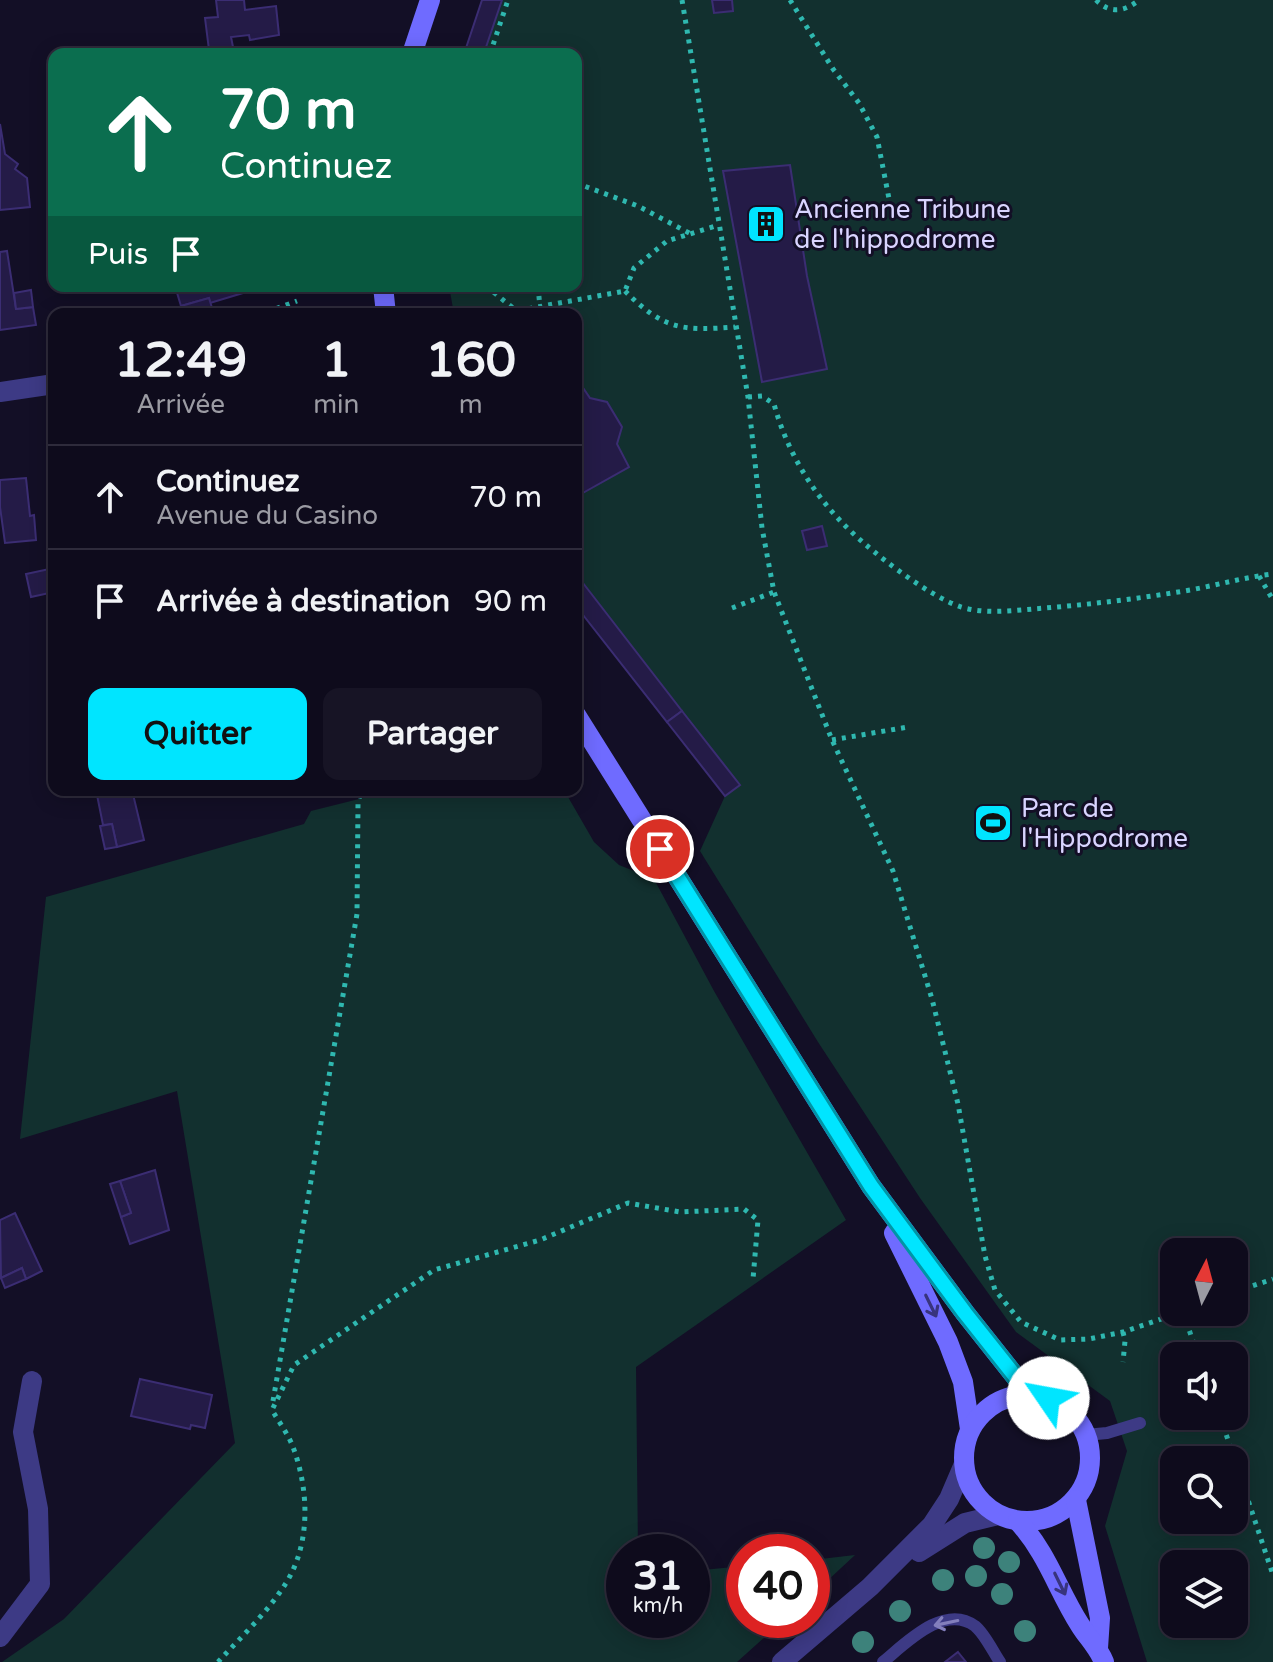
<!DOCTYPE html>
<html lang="fr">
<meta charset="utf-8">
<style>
:root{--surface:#0e0b1c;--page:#171425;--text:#f1f3f6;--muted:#9b9ba3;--line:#2e2b3b;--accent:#00e5ff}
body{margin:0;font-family:"Varela Round",sans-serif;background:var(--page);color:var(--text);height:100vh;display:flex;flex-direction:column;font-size:30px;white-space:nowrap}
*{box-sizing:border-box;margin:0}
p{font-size:26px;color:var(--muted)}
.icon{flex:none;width:44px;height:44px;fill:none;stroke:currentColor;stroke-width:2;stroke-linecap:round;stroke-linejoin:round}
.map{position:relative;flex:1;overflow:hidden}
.side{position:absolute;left:48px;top:308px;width:534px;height:488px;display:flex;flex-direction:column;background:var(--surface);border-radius:16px;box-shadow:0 4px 20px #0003,0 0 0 2px var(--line)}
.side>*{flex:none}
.guide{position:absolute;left:48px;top:48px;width:534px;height:244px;border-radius:16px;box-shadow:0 4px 20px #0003,0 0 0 2px var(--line);background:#0b6e4f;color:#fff;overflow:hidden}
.needle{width:52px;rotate:6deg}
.tools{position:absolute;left:1160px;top:1238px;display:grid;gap:16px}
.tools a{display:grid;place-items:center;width:88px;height:88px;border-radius:16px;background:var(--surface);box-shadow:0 4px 20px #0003,0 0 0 2px var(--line);font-size:40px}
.speed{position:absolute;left:606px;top:1534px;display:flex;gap:16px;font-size:40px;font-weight:700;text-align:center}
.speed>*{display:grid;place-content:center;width:104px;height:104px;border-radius:50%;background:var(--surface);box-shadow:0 4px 20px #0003,0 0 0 2px var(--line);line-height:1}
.speed small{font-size:20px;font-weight:400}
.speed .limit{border:12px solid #d22;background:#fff;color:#111}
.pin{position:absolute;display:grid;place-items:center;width:68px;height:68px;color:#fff;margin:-34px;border:4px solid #fff;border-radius:50%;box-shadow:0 2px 8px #0007}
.me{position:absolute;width:88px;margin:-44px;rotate:303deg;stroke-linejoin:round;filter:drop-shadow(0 0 6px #0008)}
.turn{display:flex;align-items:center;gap:28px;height:168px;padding:0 40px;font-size:36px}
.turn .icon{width:104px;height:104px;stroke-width:2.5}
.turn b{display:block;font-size:56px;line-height:68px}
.then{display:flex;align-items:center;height:76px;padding:0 40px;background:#0003;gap:16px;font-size:30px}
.eta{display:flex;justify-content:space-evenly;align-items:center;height:136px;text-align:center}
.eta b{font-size:48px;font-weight:800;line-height:56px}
.cta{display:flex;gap:16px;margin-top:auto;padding:16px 40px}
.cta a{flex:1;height:92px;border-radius:16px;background:var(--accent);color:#111;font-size:32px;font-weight:800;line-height:92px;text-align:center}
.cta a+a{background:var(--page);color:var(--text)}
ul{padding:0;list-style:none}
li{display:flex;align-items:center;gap:24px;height:104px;padding:0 40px;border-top:2px solid var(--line)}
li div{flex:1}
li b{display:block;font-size:30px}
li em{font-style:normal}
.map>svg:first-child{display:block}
</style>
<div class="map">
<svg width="1273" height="1662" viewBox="0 0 1273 1662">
<rect width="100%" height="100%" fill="#130f26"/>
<g fill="#12302f" fill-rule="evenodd">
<path d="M482,0H1273V1662H1147L1105,1526L1127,1451L1110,1401L1016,1332L920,1198L818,1042L700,851L725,796L576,606V314H454L449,286H576V54H464ZM1174,1252H1234V1312H1174ZM1174,1356H1234V1416H1174ZM1174,1460H1234V1520H1174ZM1174,1564H1234V1624H1174Z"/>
<path d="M395,790H564L594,842L619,865L654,879L714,991L846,1220L636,1367L638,1552H624V1620H692V1571L744,1566V1620H784L737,1662H2L64,1619L235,1443L177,1091L20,1139L46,897L304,824L311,811Z"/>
<path d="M855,1555L812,1595V1560Z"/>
</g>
<g fill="#241b47" stroke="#3b2d73" stroke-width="2">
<path d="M216,0H244L245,10L276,6L279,35L250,40L249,35L231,37L233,47L209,50L205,18L218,17Z"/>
<path d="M482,0H502L484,53L466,48Z"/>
<path d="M712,0H732L733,11L714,13Z"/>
<path d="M0,124L5,154L18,164L15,169L27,178L30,207L0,210Z"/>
<path d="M790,165L807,276L827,369L762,382L723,171Z"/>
<path d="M7,251L16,309L33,307L36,325L0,330V252Z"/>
<path d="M175,286H241L243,293L210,303L209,298L181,306Z"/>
<path d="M31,290L33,307L16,309L14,293Z"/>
<path d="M209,298L212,308L183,314L181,306Z"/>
<path d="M577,379L590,398L607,402L622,427L617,444L629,467L581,494L576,486Z"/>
<path d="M26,478L30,516L34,515L36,540L5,543L0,507V480Z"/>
<path d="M822,526L827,546L807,550L802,531Z"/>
<path d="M54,568V592L31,597L26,574Z"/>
<path d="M576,574L682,711L667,722L576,606Z"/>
<path d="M682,711L740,785L725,796L667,722Z"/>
<path d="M96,790H132L144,840L117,847L112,824L103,825Z"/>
<path d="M112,824L117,847L105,849L100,826Z"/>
<path d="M155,1170L169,1230L130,1244L121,1217L131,1213L120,1181Z"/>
<path d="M120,1181L131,1213L121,1217L110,1184Z"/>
<path d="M15,1213L42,1271L26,1279L22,1268L1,1278L0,1220Z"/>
<path d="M22,1268L26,1279L5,1288L1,1278Z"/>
<path d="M140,1379L212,1395L205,1428L191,1425L190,1429L131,1416Z"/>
<path d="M958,1652L966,1662H945Z"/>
</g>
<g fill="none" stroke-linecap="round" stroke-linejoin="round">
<g stroke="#2fb8b0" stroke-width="5" stroke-dasharray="4 6" stroke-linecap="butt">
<path d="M682,0L748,397L762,528L774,592L832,740L893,871L932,999L958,1104L985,1256L995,1290L1021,1322L1060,1340L1089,1339L1123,1332L1182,1312"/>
<path d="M790,0L833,69L859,103L877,137L891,209"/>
<path d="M1096,0C1110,14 1124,12 1139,0"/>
<path d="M490,54L508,0"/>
<path d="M576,183L638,206L691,234"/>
<path d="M486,286L519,313"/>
<path d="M538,286L540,308"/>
<path d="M625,291C664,330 682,331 735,327"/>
<path d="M268,314L275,309L297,301"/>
<path d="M499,314L625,291L634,268L667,241L719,225"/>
<path d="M748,397L762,396L774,404C789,459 821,507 865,544C888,564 932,597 961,607C984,614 1009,611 1033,609C1085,605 1138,599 1190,590C1218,585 1245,577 1273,574"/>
<path d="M1259,576L1273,600"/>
<path d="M732,608L774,592"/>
<path d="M832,740L908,727"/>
<path d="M1234,1292L1273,1279"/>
<path d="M1183,1312L1198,1356"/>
<path d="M1123,1332L1125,1341L1123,1362"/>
<path d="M273,1401L357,914L358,803L361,790"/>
<path d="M1220,1416L1273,1575"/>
<path d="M218,1662C241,1637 268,1612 286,1583C311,1543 309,1490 293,1447C288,1434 279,1422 272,1410L294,1365L434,1270L540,1240L628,1203L680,1212L744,1209L758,1220L753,1279"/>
</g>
<g stroke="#3d3a85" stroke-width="12">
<path d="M1086,1435L1107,1433L1140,1423"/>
<path d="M883,1662C905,1644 944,1603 975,1626C985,1634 993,1652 1000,1662"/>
</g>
<g stroke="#3d3a85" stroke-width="20">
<path d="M0,392L54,384"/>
<path d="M919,1552L965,1523L998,1515"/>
<path d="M0,1637L40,1584L38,1509L23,1432L32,1381"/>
<path d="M782,1662L870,1587L932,1525L949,1499L964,1464"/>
</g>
<g stroke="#6f6bff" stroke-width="20">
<path d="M412,54L430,0"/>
<path d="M383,286L386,314"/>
<path d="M576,715L871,1186L965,1313L1030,1395"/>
<path d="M894,1233L948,1342L963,1382L970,1429"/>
<circle cx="1027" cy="1458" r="63"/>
<path d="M1076,1500L1100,1618L1098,1648"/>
<path d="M1018,1521C1049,1556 1057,1589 1080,1625C1088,1638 1098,1647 1104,1662"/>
</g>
</g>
<g fill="#3d827b">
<circle cx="984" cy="1548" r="11"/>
<circle cx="1009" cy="1562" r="11"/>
<circle cx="976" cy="1576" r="11"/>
<circle cx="943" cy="1580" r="11"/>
<circle cx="1002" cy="1594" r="11"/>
<circle cx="900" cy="1611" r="11"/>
<circle cx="1025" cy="1631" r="11"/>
<circle cx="863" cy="1642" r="11"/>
</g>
<defs><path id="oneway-shaft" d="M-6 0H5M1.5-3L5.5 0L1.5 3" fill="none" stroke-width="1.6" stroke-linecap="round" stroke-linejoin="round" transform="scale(2)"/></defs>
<g stroke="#38347d">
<use href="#oneway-shaft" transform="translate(931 1306) rotate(64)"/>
<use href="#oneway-shaft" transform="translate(1060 1584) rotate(64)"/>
</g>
<use stroke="#837fbc" href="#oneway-shaft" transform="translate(946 1623) rotate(168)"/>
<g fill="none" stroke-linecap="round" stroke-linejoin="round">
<g stroke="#0095a6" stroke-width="20">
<path id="route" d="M660,849L871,1186L965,1313L1030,1395L1048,1398"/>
</g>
<use href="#route" stroke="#00e5ff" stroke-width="14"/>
</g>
<defs>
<g id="building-square" transform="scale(2)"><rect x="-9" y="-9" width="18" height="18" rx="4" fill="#00e5ff" stroke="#130f26"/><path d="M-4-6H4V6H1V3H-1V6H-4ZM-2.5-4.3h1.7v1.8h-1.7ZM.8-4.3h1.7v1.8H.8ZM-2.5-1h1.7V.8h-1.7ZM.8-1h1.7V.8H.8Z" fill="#111"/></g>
<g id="stadium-square" transform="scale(2)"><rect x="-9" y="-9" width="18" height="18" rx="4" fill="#00e5ff" stroke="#130f26"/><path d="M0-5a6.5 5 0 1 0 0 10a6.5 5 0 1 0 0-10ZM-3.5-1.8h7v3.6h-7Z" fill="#111"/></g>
</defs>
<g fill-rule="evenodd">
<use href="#building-square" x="766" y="224"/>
<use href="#stadium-square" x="993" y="823"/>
</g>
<g text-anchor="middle" stroke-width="6" stroke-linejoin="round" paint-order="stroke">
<g font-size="26" fill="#d9d4ff" stroke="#130f26" text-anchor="start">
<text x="794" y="218">Ancienne Tribune<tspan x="794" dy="30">de l'hippodrome</tspan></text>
<text x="1021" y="817">Parc de<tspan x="1021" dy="30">l'Hippodrome</tspan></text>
</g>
</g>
</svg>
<div class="tools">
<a><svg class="needle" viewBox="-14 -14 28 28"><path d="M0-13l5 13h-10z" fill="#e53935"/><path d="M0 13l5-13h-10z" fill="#9b9ba3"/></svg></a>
<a><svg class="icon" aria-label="sound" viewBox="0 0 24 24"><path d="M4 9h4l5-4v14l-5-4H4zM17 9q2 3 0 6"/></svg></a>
<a><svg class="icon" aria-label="search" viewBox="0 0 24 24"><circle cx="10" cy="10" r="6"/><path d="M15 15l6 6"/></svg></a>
<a><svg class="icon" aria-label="layers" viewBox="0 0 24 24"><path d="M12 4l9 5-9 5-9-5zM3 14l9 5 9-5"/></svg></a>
</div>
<div class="speed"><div>31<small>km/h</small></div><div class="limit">40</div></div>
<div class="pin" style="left:660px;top:849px;background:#d93025"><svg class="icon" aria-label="arrive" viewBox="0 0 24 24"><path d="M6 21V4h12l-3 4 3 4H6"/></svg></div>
<svg class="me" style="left:1048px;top:1398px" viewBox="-20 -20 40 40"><circle r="19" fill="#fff"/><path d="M0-13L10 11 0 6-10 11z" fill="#00e5ff"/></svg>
<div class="guide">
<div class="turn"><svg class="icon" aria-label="ahead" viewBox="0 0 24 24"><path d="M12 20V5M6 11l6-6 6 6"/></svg><div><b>70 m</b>Continuez</div></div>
<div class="then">Puis<svg class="icon" aria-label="arrive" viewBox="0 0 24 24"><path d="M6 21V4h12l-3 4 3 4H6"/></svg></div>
</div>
<section class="side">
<div class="eta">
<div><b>12:49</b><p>Arrivée</p></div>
<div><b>1</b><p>min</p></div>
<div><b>160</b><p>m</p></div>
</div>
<ul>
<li><svg class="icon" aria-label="ahead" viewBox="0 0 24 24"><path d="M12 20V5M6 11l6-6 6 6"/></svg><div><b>Continuez</b><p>Avenue du Casino</p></div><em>70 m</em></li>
<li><svg class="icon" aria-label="arrive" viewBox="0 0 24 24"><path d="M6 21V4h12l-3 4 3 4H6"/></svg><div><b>Arrivée à destination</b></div><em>90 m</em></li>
</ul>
<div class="cta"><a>Quitter</a><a>Partager</a></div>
</section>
</div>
